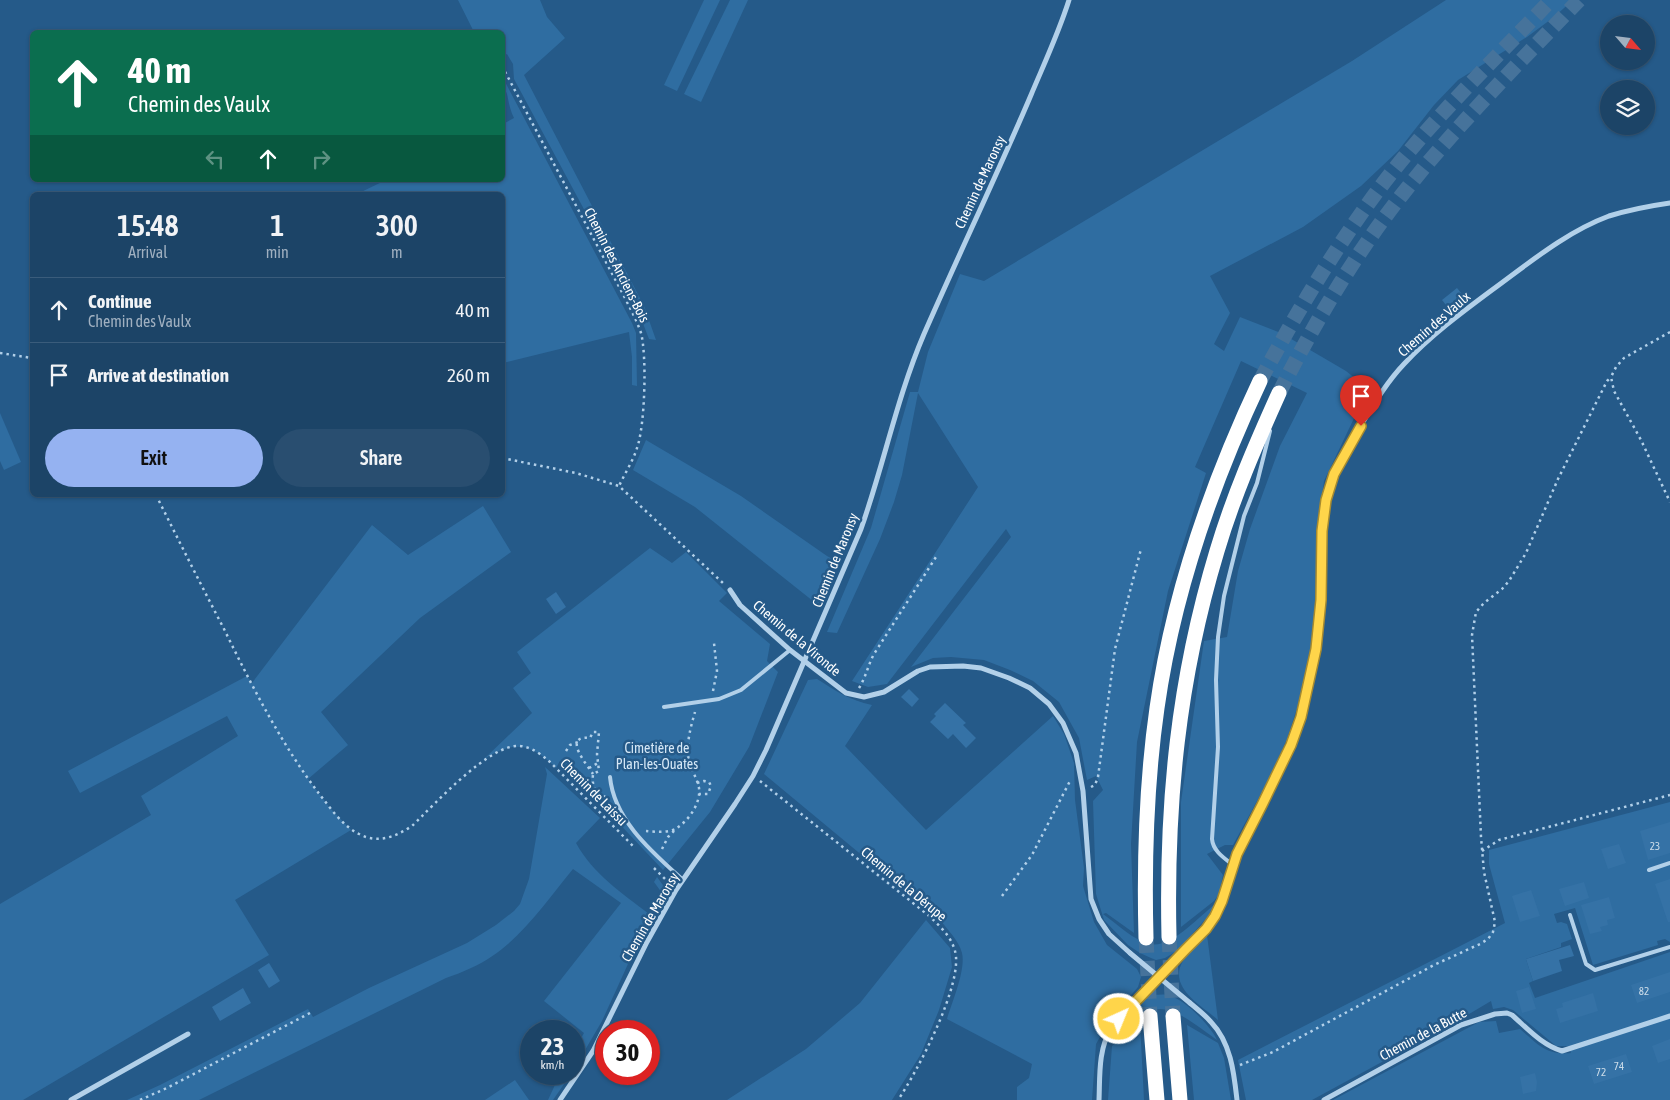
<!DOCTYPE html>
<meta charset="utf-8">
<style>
:root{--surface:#1c4467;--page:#294e70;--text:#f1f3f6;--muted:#a0b0c0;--line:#3a5c7b;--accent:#95b2f1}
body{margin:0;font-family:"Asap Condensed",sans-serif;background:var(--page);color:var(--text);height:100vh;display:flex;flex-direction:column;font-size:19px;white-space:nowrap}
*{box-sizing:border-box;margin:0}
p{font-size:16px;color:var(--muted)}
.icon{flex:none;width:28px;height:28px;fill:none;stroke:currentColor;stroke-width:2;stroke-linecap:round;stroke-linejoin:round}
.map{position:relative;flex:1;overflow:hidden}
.side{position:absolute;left:30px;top:192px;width:475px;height:305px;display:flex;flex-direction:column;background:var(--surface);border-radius:8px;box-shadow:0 1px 4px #0004,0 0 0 1px var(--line)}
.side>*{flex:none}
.banner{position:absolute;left:30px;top:30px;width:475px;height:152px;border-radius:8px;box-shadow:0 1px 4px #0004,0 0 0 1px var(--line);background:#0b6e4f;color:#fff;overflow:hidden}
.needle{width:32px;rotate:118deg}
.controls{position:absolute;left:1600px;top:15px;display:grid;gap:10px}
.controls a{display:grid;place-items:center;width:55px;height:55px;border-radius:50%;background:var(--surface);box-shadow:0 1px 4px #0004,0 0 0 1px var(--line);font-size:25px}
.speed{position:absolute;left:520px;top:1020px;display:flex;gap:10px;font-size:25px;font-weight:700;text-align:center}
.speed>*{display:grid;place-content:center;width:65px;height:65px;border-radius:50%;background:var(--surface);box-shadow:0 1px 4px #0004,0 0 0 1px var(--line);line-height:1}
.speed small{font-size:12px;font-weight:400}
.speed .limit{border:8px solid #d22;background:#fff;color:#111}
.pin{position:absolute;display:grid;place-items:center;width:42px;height:42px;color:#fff;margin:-51px -21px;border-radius:50% 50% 50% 0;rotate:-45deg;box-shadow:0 0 5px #0007}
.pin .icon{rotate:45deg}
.me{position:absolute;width:55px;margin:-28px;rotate:44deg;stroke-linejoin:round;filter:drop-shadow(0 0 4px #0008)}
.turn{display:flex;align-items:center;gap:18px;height:105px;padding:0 15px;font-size:22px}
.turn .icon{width:65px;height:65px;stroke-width:2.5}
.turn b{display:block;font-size:35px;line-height:42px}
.lanes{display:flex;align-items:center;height:48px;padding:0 15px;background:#0003;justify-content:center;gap:25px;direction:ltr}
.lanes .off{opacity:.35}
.eta{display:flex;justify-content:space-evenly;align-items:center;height:85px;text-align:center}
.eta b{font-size:30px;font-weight:600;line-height:35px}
.primary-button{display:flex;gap:10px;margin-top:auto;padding:10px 15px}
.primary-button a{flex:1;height:58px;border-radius:30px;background:var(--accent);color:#111;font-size:20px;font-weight:600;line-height:58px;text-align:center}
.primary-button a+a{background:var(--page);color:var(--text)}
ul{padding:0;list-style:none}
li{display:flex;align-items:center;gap:15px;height:65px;padding:0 15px;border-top:1px solid var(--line)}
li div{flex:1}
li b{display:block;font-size:19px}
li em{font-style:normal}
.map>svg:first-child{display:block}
</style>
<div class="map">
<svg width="1670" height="1100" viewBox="0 0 1670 1100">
<rect width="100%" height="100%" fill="#255a89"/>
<g fill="#2f6da1">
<path d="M458,0H540L547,17L565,38L524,75L644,306L656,340L649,339L637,308L514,79L513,64L507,54L503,56L502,32H474Z"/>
<path d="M704,0H720L677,91L664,85Z"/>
<path d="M730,0H748L701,102L684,94Z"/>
<path d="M1446,0H1573L1554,17L1527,37L1458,80L1434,105L1398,151L1361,186L1303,227L1210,276L1230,313L1214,344L1224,351L1240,317L1281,333L1346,371L1368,389L1324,481L1318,526L1317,595L1312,642L1305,684L1287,739L1268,781L1233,845H1225L1207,854L1223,875L1219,894L1214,901L1181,927V802L1204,641L1227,637L1238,571L1250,529L1280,446L1307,393L1241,361L1195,467L1206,473L1168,591L1137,742L1131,844L1134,933L1106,913L1103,914C1117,924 1133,940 1150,944C1170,949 1200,916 1215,904L1210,914L1187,940L1175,952L1165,958L1156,960L1151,958L1140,953L1128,945L1104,920L1096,894L1093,801L1103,790L1096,776L1087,780L1079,738L1059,702L1033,681L1010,670L984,660L951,657L933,658L911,667L1011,537L1006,529L887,684L868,687L852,681L978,487L918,393L902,475L894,502L880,539L837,633L827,632L871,528L910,392H918L928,352L960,274L984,281L1352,61Z"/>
<path d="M503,78L632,323L636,333L637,386L632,385V357L629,332L503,363L502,195H355L386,180H502L503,124L514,118C510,110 509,103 507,94C505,88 502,85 503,78Z"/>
<path d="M0,413L21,462L4,470L0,461Z"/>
<path d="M646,440L741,496L827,556L840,563L818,605L695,507L633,470Z"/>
<path d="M483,506L511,552L420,618L321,712L348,745L308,779L330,808L351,830L235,900L269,955L23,1100H0V904L151,815L141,796L238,736L227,716L80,793L68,771L247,676L252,683L372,525L408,555Z"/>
<path d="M650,548L672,563L686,552L727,593L719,601L770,644L767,661L778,672L749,747L710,812L663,870L560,761L556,768C531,743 513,740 483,760L532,713L513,688L531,673L517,652Z"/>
<path d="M817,679C836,691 849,700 872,705L845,746L926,830L1053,716L1064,734L1074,763L1075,800L1084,868L1083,886L1094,922L1107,945L1137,969L1141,977L1138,987L1109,1021L1096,1044L1092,1100H1017V1087L1029,1078L1032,1064L947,1019C952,1002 966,970 962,953C959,941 948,930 940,920L764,774L808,680Z"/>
<path d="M545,767L600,818L576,843C593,874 622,893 649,914L662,893L654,882L657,877L668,892L633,953L602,1021L574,1069V1051L584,1033L544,1001L621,903L573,869C543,905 516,948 471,968C463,972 454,975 446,978L199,1100H127L160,1085L308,1009L313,1017L369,988L467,943L496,925L514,911L520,904L529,879L547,774Z"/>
<path d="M1670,802V942L1665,939L1657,941L1658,945L1593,965L1575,908L1554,914L1557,923L1561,922L1567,924L1572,939L1561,943V947L1526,959L1533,981L1529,983L1535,998L1670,952V1100H1333L1479,1022L1496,1021L1499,1033L1520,1029C1538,1044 1545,1055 1571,1053L1568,1046H1556L1513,1010L1504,1007L1493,1009L1491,1001L1459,1020L1312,1100H1246L1238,1060L1505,923L1489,864V850Z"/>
<path d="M926,920L950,948L952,967L939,1010L921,1054L892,1100H727L806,1049L860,1003Z"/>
<path d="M1207,935L1218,1020C1202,1006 1167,987 1183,961C1189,952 1199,943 1207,935Z"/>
<path d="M1154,995C1158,995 1163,994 1166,995C1182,996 1211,1026 1217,1040C1202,1030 1173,1004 1154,1010C1138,1015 1123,1033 1110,1043C1118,1024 1134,1003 1154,995Z"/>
<path d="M1140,1023L1144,1100H1108L1112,1046Z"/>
<path d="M1187,1025L1218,1043L1224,1058L1231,1100H1194Z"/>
<path d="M560,1074H571L553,1100H548Z"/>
<path d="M515,1080L529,1100H485Z"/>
</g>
<g fill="#3572a6">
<path d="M1457,288L1465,298L1450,310L1442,300Z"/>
<path d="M556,592L566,607L556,614L546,599Z"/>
<path d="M909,689L919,699L912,707L901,697Z"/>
<path d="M945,703L966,723L963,725L976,738L966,748L953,734L948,739L930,722L936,716L934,714Z"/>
<path d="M1670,822V853L1648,860L1640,831Z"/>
<path d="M1619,844L1626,863L1608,869L1601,849Z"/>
<path d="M1670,879V922H1668L1655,884Z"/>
<path d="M1584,882L1589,898L1565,906L1559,889Z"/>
<path d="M1531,890L1540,916L1520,922L1512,896Z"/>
<path d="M1609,897L1615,918L1607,920L1608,925L1600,927L1602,931L1590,934L1581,905Z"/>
<path d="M1570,945L1574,956L1559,960L1562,971L1533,981L1526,959Z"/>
<path d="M269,963L280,981L269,988L258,970Z"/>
<path d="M1670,972V992L1637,1003L1631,985Z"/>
<path d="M1529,987L1536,1009L1522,1013L1516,991Z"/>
<path d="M243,988L251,1003L220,1021L212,1007Z"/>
<path d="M1593,993L1598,1011L1560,1023L1556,1009L1563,1007L1562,1003Z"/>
<path d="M1670,1039V1059L1658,1063L1652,1046Z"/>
<path d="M1626,1054L1632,1072L1594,1084L1588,1066Z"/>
<path d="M1535,1073L1537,1082L1536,1091L1523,1094L1520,1077Z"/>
</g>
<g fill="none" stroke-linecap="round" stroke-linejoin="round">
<g stroke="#46739b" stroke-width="15" stroke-dasharray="15 8" stroke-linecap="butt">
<path d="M1260,381C1294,317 1330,256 1373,197C1425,126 1490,64 1551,0"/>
<path d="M1279,393C1314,324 1353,257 1401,196C1455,127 1518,64 1579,0"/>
<path d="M1169,937L1173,1016"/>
<path d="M1146,938L1150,1016"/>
</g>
<g stroke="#b2d0e9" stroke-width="2.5" stroke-dasharray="2.5 4" stroke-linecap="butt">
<path d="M502,66L625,298C631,310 637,321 641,333C647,356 645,426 637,448C633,461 625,473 619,486"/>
<path d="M1670,332L1624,358L1616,367L1611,377L1614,391L1641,440L1670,502"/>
<path d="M0,353L32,358"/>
<path d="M502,458L576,473L619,486L724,584"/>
<path d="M156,495C178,539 200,583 223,627C251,684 279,740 317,791C329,806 341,825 359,834C378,844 395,837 412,826C434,805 490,743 520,746C532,747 542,755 550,762L635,848"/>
<path d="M859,688C866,677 868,665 874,654L936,557"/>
<path d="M713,691L717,671L714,643"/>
<path d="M566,751L570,745L578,742"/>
<path d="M589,768L598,763"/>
<path d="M593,774C588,766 561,735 590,738L593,732H599L597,754L599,771L593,774C592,786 594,791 603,797L606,796"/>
<path d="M760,781L928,915C939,925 951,936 955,951C964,983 917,1072 898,1100"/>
<path d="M697,783L704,781L709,782L711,786L708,794H699"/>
<path d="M1091,787L1095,785L1098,777L1115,649L1141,549"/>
<path d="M646,831C655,832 670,833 677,828C689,820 701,803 699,788C697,777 689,767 688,755C687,740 691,726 695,712"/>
<path d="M662,849L668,837L676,829"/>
<path d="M1482,851L1499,840L1670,795"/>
<path d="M654,868L670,884"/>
<path d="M1002,896L1032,855L1071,779"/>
<path d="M1240,1065L1273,1052L1434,965L1480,944L1488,939L1493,932L1495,922L1484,872L1481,837L1472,635L1476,612L1484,603L1502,589L1509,581L1526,553L1558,479L1607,381L1611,377"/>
<path d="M140,1100L167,1088L310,1013"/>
</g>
<g stroke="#b2d0e9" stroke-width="4">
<path d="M664,707L719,699L741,690L790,650"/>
<path d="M610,777C614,820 652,852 683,880"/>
<path d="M1233,865C1224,858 1213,851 1212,839L1218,747L1216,680L1218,637L1224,596L1244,516L1257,483L1270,431"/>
<path d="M1649,870L1670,863"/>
<path d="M1570,915L1586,964L1595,970L1670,947"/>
</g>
<g stroke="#b2d0e9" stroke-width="5">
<path d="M730,590L740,605L790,650L846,693L864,697L884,692L918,671L930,667L963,666L981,668L1009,678L1030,688L1049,704L1063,723L1076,753L1083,791L1091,899L1099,919L1109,934L1130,953"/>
<path d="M1187,949C1201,934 1215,919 1223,899C1229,881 1232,862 1241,845C1271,785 1298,739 1312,672C1319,637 1322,599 1322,563C1323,542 1322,521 1326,501C1331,477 1343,456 1355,435C1370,411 1384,385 1404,364C1430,336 1461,313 1492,290C1529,263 1566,232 1609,216C1629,210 1649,206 1670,203"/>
<path d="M1190,1003C1197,1009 1205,1015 1211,1022C1231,1043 1234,1073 1237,1100"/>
<path d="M71,1100L188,1034"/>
<path d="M560,1100L593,1051L647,942L676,890L735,804L753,776L766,750L861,529C884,464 897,397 924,334C959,254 997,175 1031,95C1044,64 1059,32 1069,0"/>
<path d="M1099,1100C1100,1077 1098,1049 1111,1029C1116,1020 1124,1013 1132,1005"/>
<path d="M1324,1100L1461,1025L1495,1014L1507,1013L1512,1015C1528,1029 1542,1045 1562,1051L1670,1016"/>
</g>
<g stroke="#fff" stroke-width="15">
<path d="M1169,937C1166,803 1178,680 1217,551C1233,497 1256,444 1279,393"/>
<path d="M1146,938C1144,861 1146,785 1157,708C1173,594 1211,485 1260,381"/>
<path d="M1150,1016L1157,1100"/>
<path d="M1173,1016L1180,1100"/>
</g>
<g stroke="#b2d0e9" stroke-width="5">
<path d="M1130,953L1190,1003"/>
<path d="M1132,1005L1187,949"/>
</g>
</g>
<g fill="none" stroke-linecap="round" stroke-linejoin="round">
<g stroke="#a68a30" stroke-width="12">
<path id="route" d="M1119,1019L1186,949L1206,929L1215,916L1222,901L1237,854L1262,805L1291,745L1301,717L1316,649L1321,600L1322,531L1326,500L1334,474L1361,426"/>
</g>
<use href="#route" stroke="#ffd54a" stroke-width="9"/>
</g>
<g text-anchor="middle" stroke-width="5" stroke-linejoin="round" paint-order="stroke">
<g font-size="11" fill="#ccdce9">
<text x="1655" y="850">23</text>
<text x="1644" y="995">82</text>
<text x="1619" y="1070">74</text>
<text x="1601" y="1076">72</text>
</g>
<g font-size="14" fill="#fff" stroke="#255a89">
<text transform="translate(980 182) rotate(-65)" y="5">Chemin de Maronsy</text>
<text transform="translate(617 265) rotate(63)" y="5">Chemin des Anciens-Bois</text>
<text transform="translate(1434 324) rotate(-41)" y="5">Chemin des Vaulx</text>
<text transform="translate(835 560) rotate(-68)" y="5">Chemin de Maronsy</text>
<text transform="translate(797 638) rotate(40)" y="5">Chemin de la Vironde</text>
<text transform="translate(594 792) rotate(45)" y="5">Chemin de Laissu</text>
<text transform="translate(904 884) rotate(40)" y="5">Chemin de la Dérupe</text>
<text transform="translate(650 917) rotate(-60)" y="5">Chemin de Maronsy</text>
<text transform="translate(1423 1034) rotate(-28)" y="5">Chemin de la Butte</text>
</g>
<g font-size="14" fill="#d6e8f7" stroke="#255a89">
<text x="657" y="753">Cimetière de<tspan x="657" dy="16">Plan-les-Ouates</tspan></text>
</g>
</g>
</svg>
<div class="controls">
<a><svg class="needle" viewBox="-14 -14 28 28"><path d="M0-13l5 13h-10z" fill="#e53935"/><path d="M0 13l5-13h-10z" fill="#a0b0c0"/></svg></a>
<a><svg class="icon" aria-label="layers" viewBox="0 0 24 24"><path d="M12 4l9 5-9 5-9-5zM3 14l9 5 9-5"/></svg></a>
</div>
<div class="speed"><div>23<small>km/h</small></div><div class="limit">30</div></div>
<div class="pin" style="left:1361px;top:426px;background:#d93025"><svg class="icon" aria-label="arrive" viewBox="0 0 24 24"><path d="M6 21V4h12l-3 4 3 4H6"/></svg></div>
<svg class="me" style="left:1119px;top:1019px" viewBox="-20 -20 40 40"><circle r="17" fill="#ffd54a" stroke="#fff" stroke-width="3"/><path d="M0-11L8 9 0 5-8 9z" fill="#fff"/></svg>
<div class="banner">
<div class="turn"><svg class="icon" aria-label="ahead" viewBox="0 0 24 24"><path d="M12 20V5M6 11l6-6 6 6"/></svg><div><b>40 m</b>Chemin des Vaulx</div></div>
<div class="lanes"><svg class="icon off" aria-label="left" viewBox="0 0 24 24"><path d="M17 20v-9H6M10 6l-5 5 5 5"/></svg><svg class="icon" aria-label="ahead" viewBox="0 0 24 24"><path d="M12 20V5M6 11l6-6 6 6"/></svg><svg class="icon off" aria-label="right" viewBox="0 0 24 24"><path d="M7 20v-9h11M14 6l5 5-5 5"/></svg></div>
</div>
<section class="side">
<div class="eta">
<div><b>15:48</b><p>Arrival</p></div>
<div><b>1</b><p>min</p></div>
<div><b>300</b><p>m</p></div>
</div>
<ul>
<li><svg class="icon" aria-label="ahead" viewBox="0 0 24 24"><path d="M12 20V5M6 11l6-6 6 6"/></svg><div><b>Continue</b><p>Chemin des Vaulx</p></div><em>40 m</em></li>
<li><svg class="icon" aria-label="arrive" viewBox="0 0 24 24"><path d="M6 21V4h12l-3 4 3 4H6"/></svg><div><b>Arrive at destination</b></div><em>260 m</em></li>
</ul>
<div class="primary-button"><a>Exit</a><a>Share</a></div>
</section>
</div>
